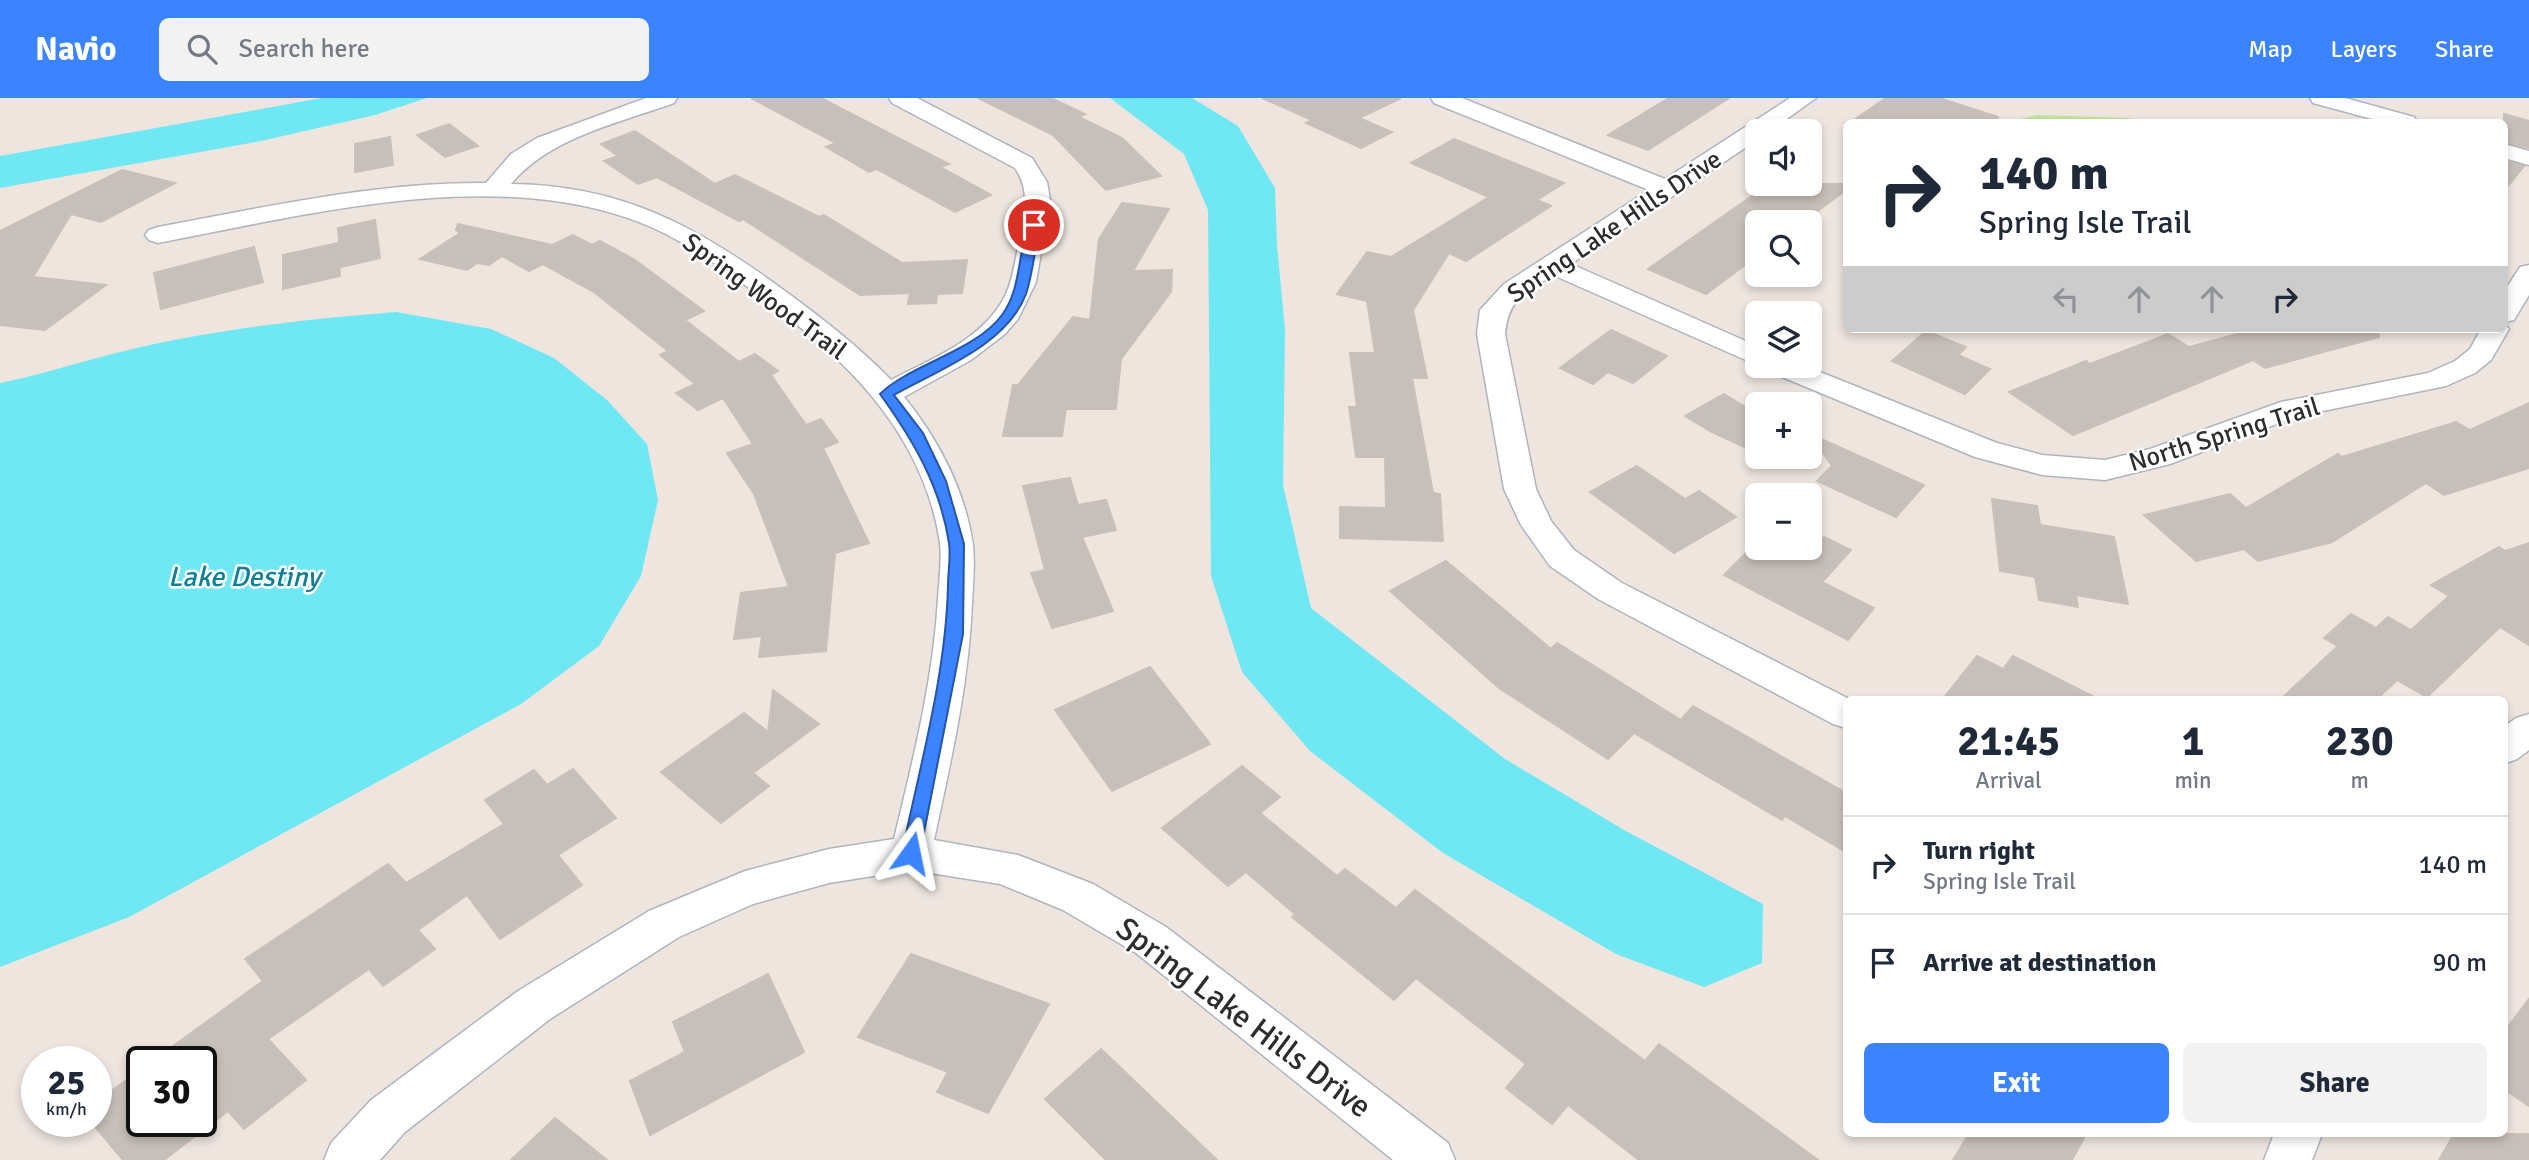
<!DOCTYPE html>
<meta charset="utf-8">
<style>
:root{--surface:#fff;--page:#f2f2f3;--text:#1f2937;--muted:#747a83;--line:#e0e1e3;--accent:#3b83ff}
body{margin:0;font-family:Signika,sans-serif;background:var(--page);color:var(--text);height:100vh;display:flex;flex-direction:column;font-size:26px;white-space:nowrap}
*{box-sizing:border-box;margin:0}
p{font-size:23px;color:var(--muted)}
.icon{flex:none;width:38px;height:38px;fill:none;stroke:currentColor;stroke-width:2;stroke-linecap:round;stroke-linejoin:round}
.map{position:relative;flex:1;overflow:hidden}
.panel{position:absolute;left:1843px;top:598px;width:665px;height:441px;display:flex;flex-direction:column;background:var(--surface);border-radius:10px;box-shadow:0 4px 10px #0003}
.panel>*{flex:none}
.hud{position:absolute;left:1843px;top:21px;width:665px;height:214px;border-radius:10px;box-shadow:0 4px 10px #0003;background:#fff;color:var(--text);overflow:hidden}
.fabs{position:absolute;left:1745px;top:21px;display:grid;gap:14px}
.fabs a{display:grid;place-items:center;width:77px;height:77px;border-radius:10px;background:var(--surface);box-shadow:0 4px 10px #0003;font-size:35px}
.speed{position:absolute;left:21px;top:948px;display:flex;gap:14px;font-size:35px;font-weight:700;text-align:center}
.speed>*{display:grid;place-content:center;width:91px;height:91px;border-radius:50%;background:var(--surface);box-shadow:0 4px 10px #0003;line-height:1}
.speed small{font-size:18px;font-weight:400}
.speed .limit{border:4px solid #111;border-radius:10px;background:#fff;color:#111}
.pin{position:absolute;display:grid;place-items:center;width:60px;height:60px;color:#fff;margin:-30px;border:4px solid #fff;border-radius:50%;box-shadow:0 2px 7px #0007}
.me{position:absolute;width:77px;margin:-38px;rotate:12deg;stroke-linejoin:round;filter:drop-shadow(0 0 5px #0008)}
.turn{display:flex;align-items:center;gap:24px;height:147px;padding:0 21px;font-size:32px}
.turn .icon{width:91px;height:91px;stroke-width:2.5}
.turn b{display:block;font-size:49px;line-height:60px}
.lanes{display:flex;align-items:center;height:66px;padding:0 21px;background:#0003;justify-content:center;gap:35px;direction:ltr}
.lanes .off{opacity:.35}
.eta{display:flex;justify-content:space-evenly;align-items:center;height:119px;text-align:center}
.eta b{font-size:42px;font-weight:700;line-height:49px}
.cta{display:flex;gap:14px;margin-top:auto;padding:14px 21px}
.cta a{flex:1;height:80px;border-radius:10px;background:var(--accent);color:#fff;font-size:28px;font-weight:700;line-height:80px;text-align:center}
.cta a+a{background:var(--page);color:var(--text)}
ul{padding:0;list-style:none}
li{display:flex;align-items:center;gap:21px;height:98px;padding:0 21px;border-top:2px solid var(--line)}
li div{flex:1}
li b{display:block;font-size:26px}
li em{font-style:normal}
header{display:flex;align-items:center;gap:42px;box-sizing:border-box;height:98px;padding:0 35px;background:var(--accent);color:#fff}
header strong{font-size:33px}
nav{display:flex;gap:38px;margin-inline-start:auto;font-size:24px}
.search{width:490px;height:63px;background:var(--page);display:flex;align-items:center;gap:18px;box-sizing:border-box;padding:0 24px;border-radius:10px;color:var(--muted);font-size:26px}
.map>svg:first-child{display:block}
</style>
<header>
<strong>Navio</strong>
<div class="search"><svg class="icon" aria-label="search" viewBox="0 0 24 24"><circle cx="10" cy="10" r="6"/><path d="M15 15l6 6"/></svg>Search here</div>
<nav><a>Map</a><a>Layers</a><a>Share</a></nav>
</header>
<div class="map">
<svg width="2529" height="1062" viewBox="0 0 2529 1062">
<rect width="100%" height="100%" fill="#eee5df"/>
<path fill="#c2e69a" d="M2036,17L2129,20L2151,24H2008Z"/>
<g fill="#70e8f3">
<path d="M322,0H427L375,17L261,43L0,90V58Z"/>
<path d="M1110,0H1192L1238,28L1275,90L1277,147L1285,232L1283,387L1311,510L1505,661L1624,732L1763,806L1762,865L1704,889L1616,856L1443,755L1310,653L1242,574L1211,478L1208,112L1184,56Z"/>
<path d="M396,214L491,231L554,260L607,302L647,346L658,402L641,478L599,548L521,606L129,819L0,869V285C41,277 79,264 120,254C209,232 304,221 396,214Z"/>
</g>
<g fill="#c7c0ba" stroke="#cac0b8" stroke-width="2">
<path d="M751,0H821L949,66L940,69L991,97L955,114L877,71L869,74L826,49L836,45Z"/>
<path d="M978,0H1051L1085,16L1079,19L1122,40L1161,78L1106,92L1053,37Z"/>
<path d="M1262,0H1401L1359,20L1392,34L1361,50L1306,25L1312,22Z"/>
<path d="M1669,0H1729L1648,52L1608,37Z"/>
<path d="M1886,0H1939L1998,19L1997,24H1851Z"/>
<path d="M2504,16L2529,23V50L2504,44Z"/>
<path d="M449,26L478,48L445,59L417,37Z"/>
<path d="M635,33L715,86L735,77L819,119L824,117L902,165L967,162L962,195L937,196L936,205L908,206L910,195L860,197L743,121L739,123L657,79L638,86L604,63L618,58L601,46Z"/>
<path d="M390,39L393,67L355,74V46Z"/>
<path d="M1454,41L1564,85L1537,102L1551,108L1466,163L1449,155L1413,212L1427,280H1412L1433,395L1440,396L1443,443L1340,440V409L1386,410L1385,359H1356L1349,309H1357L1350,255H1375L1367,203L1337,196L1367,154L1391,159L1489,99L1411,65Z"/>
<path d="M2504,63L2524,68L2504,93Z"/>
<path d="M122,72L175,85L101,124L71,116L33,179L106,187L45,232L0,227V133Z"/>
<path d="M1769,86H1846V92L1803,124H1757V158L1706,196L1648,171Z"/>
<path d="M1122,105L1169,111L1133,173L1172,172L1171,194L1121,261L1116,311H1066L1062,338H1003L1013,287H1018L1073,219L1090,222L1099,141Z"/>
<path d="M375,122L380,160L341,169L338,130Z"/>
<path d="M458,126L552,147L573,137L592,147L600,143L635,162L704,213L685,222L739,264L755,256L778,273L771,277L806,327L821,321L838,344L823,350L869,445L835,455L826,553L759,559L762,538L734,541L741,495L789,489L754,396L727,355L753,346L723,300L698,312L676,295L695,286L660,257L668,253L594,194L543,166L529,173L502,158L489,167L477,165L467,172L420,161L460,135L456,132Z"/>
<path d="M338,145L340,178L283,191V157Z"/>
<path d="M254,149L263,184L161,211L154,175Z"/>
<path d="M2256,231H2378L2379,239L2265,270L2253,262L2073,337L2009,294L2086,263L2090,266L2168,236L2189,249Z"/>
<path d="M1611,232L1667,258L1633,285L1608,274L1593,286L1560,270Z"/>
<path d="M1926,233L1966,249L1958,257L1990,271L1965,296L1892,263Z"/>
<path d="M1724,296L1757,316V355L1712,334L1685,318Z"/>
<path d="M2529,305V370L2444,397L2426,385L2332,444L2258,463L2244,451L2196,463L2144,417L2230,396L2246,410L2338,356L2342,359L2456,324L2470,332Z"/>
<path d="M1810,336L1924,387L1896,419L1817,383L1832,368Z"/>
<path d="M1637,368L1685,401L1699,393L1736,419L1674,455L1590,394Z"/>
<path d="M1070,380L1078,407L1106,402L1116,432L1082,439L1113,513L1052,530L1031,475L1045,472L1023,388Z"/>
<path d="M1992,401L2037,408L2040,427L2114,439L2128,506L2076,497L2078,509L2039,502L2035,479L2000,473Z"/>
<path d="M1824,439L1851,452L1822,484L1874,510L1848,542L1724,477L1751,450L1814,451Z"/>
<path d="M2529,445V547L2500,529L2427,599L2397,582L2376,602H2280L2338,548L2324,540L2351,516L2376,530L2388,519L2411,532L2449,498L2431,487L2499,449L2505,453Z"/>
<path d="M1446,463L1551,551L1557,545L1681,622L1693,608L1846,695V754L1785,718L1782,722L1634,635L1608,661L1499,590L1390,493Z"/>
<path d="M1977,558L2003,571L2013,558L2100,602H1942Z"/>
<path d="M1150,569L1210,646L1112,693L1055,612Z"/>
<path d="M773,592L819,626L753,675L769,688L721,725L661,674L744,615L768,634Z"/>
<path d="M1242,668L1280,699L1260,715L1337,778L1345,771L1396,810L1415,792L1645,963L1659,946L1818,1062H1639L1568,1007L1552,1026L1506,990L1526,966L1416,880L1394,902L1292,819L1295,816L1246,774L1228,788L1162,730Z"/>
<path d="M573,671L616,720L558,757L582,787L500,841L467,797L418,832L435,851L383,888L369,871L268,941L306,982L244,1031L228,1013L164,1062H123L96,1030V1004L142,971V1024H201V964H151L263,883L245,861L388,766L406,785L504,726L485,702L534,672L547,687Z"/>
<path d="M911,856L1049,906L988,1015L937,994L948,974L858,939Z"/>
<path d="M768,876L804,954L650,1037L630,983L685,954L673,924Z"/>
<path d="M2529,901V1008L2504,991V934Z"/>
<path d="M1101,951L1217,1062H1106L1045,1001Z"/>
<path d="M555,1020L607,1062H511Z"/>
<path d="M1969,1036H2086L2072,1062H1953Z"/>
<path d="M2454,1036H2529V1062H2439Z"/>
</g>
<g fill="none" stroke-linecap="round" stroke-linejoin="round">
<g stroke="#afb4bd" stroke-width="3">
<g id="minor">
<path d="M646,0H677L674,5C619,25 550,39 511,86C622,87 698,129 785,193C823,221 858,248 891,282C931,261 985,241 1006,196C1014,178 1016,157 1020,138C1025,113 1030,92 1015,70L892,5L889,0H917L1032,60L1047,84L1050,102L1036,184L1018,221L1005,236L971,262L904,299C938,341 965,392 973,447C975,466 973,486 972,505C969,585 951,663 934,742L1018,757L1093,786L1166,829L1448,1045L1455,1062H1393L1136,855L1063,812L1000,786L911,772L829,785L753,806L679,839L550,921L405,1034L380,1062H324L331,1045L371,1002L518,893L649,813L745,773L829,751L894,741C913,662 933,583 938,501C939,483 942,463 940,445C927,356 870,284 801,230C754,194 705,153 651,129C503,65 310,116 158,145L149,142L145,137L149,132L158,129C266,109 376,84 486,85L511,56L537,40Z"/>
<path d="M1431,0H1462L1665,81L1790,0H1816L1770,33H1757V42L1571,166L1757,248V267L1553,177C1524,196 1509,199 1505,236L1536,391L1551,423L1574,452L1622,485L1851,602H1846V630L1833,626L1598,501L1550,468L1521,427L1504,391L1477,236L1480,212L1504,186L1649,92L1434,5Z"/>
<path d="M2310,0H2345L2414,19L2417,24H2383L2313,5Z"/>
<path d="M2504,46L2529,53V67L2504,60Z"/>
<path d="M2529,167V197L2514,222L2504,224V194L2520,169Z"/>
<path d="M2504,225L2509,231L2491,262L2475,275L2446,288L2298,318L2170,366L2105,382L2042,377L1975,359L1770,274L1766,268H1805L1997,345L2042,357L2105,362L2150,351L2281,304L2428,275L2455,263L2470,251L2481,231H2504Z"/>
<path d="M2529,616V652L2517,661L2504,666V629L2516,620Z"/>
<path d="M2274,1036H2322L2312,1062H2264Z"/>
</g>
</g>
<use href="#minor" fill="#fff" fill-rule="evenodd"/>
</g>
<path fill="#3b83ff" stroke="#2655a6" stroke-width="2" d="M1030,124L1040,127C1035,149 1033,175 1026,196C1007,247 938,272 894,297L923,335L946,383L964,446L963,536L920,755L911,763L902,755C920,667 946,577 948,487C948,474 951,458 949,445C940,387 913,342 880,296C909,267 976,253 1002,217C1022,190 1017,154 1030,124Z"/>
<g text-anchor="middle" stroke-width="5" stroke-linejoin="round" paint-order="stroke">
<g font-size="26" fill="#2d2d2d" stroke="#fff">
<text transform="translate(1614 128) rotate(-34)" y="9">Spring Lake Hills Drive</text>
<text transform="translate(765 198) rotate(36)" y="9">Spring Wood Trail</text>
<text transform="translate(2224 336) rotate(-17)" y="9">North Spring Trail</text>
</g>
<g font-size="28" font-style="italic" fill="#0a7f95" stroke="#fff">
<text x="244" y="488">Lake Destiny</text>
</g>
<g font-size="32" fill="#2d2d2d" stroke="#fff">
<text transform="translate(1244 919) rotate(37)" y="11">Spring Lake Hills Drive</text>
</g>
</g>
</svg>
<div class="fabs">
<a><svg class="icon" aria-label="sound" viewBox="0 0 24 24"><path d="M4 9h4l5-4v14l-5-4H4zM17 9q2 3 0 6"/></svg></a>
<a><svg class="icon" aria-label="search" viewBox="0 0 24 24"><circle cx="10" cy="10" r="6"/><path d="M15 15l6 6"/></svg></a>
<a><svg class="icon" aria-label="layers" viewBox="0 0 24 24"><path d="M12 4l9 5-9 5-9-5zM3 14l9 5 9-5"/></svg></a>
<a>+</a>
<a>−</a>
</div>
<div class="speed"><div>25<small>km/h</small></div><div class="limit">30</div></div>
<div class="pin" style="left:1034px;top:127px;background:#d93025"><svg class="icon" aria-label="arrive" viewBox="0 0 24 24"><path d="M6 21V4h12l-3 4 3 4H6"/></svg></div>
<svg class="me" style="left:911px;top:755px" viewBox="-20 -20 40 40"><path d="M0-17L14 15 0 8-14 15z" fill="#3b83ff" stroke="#fff" stroke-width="4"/></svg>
<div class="hud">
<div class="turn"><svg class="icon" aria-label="right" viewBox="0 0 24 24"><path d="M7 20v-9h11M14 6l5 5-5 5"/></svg><div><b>140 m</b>Spring Isle Trail</div></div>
<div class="lanes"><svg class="icon off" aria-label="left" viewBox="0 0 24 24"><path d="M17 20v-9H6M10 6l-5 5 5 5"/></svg><svg class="icon off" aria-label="ahead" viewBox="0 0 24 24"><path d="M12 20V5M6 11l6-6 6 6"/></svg><svg class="icon off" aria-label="ahead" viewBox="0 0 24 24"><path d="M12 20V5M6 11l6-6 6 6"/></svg><svg class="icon" aria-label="right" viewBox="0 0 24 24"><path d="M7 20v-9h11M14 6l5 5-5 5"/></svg></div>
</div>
<section class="panel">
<div class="eta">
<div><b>21:45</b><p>Arrival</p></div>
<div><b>1</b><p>min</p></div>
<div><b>230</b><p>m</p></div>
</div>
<ul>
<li><svg class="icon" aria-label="right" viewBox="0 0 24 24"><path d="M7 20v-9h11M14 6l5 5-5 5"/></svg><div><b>Turn right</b><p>Spring Isle Trail</p></div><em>140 m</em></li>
<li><svg class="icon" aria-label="arrive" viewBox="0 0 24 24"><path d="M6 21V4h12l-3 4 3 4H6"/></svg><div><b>Arrive at destination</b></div><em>90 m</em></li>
</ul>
<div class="cta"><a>Exit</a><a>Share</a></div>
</section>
</div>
